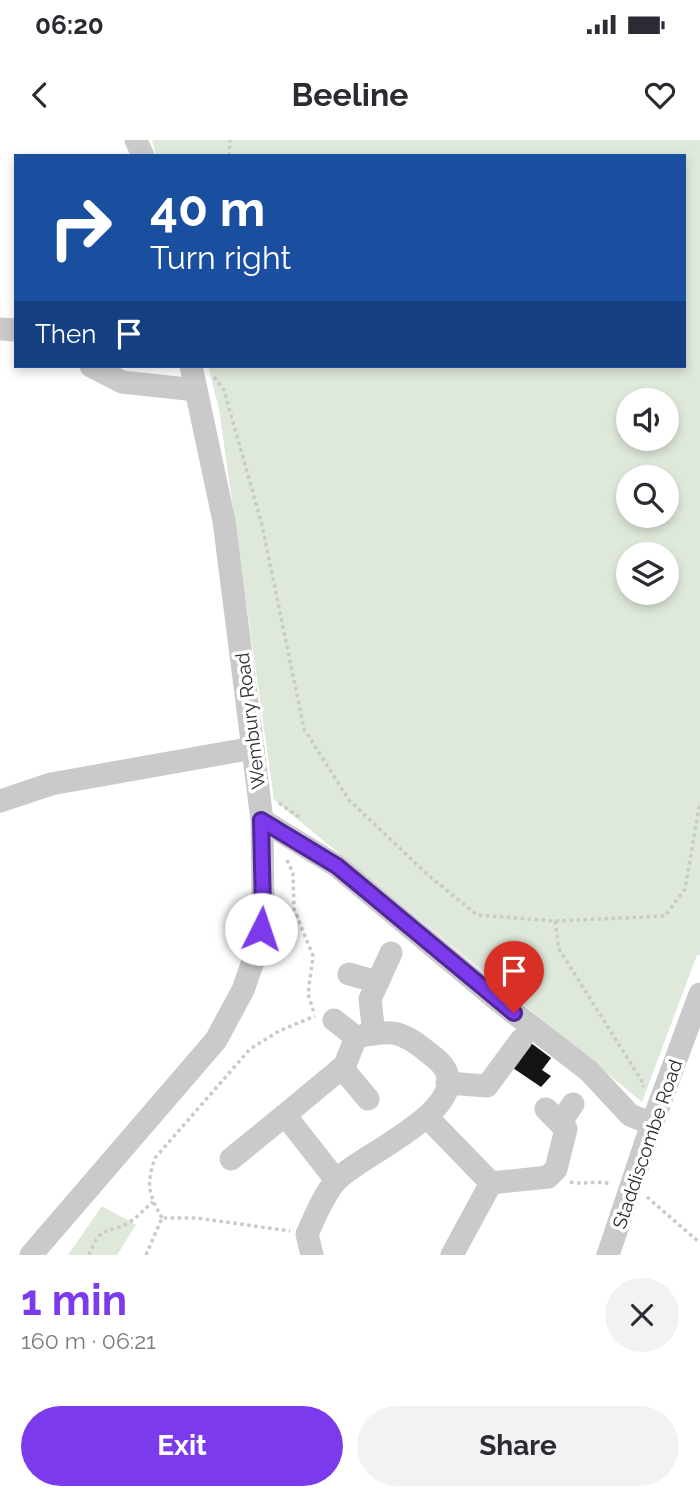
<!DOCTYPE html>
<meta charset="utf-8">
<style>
:root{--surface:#fff;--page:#f2f2f3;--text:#2b2b33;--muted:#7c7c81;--accent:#7c3aed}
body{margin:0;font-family:Raleway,sans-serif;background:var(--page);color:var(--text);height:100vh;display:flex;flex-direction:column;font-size:26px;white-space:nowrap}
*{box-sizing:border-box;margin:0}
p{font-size:23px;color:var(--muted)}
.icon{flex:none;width:38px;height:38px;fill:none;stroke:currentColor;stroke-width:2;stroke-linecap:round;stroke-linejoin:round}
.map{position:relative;height:1115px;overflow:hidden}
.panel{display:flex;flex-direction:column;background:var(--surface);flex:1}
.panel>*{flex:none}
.banner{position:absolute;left:14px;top:14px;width:672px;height:214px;border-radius:0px;box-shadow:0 4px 10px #0003;background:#1a4fa0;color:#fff;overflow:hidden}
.buttons{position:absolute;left:616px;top:248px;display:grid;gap:14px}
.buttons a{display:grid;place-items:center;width:63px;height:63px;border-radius:50%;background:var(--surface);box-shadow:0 4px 10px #0003;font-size:35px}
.pin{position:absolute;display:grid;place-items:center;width:60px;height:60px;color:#fff;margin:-72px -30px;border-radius:50% 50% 50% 0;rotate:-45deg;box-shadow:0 0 7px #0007}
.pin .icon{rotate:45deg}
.me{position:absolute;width:77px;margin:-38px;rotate:4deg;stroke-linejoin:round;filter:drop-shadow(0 0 5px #0008)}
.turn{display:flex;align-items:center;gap:24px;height:147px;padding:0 21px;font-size:32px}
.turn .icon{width:91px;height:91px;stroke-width:2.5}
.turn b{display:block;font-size:49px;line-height:60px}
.then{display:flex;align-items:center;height:66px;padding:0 21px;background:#0003;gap:14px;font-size:26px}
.round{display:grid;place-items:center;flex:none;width:74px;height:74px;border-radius:37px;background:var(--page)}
.head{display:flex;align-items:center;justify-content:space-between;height:119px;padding:0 21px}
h1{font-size:42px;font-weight:700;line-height:52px;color:var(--accent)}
.action{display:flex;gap:14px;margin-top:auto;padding:14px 21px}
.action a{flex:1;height:80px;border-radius:42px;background:var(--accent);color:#fff;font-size:28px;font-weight:700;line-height:80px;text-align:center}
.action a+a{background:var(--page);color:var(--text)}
.status{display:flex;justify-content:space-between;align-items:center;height:49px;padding:0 35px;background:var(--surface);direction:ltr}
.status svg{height:19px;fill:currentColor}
header{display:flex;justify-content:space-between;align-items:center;height:91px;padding:0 21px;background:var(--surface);font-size:32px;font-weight:700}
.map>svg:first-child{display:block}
</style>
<div class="status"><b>06:20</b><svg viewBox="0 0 49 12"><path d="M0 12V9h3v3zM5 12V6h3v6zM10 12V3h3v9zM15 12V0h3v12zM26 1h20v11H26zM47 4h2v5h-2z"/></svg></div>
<header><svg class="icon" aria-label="back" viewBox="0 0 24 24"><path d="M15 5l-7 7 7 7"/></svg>Beeline<svg class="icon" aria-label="heart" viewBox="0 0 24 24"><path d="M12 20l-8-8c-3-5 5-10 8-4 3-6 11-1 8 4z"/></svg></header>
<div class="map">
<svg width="700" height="1115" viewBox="0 0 700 1115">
<rect width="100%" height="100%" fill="#fff"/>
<g fill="#dfe9db" fill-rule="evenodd">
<path d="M152,0H700V815H697L642,962L274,660L219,269L208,226H684V16H156ZM628,261H667V299H628ZM628,338H667V376H628ZM628,415H667V453H628Z"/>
<path d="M102,1066L136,1085L117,1115H68Z"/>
</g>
<path fill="#141414" d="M531,903L551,918L542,930L551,936L541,947L513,928Z"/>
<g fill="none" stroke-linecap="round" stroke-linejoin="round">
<g stroke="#cacaca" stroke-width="3.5" stroke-dasharray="3.5 3.5" stroke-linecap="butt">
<path d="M229,16L230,0"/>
<path d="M214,237L224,250L262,385L304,589L349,660L428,735L477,775L555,781L665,776L685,749L700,662"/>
<path d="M279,663L299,677"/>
<path d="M287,720L293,733L294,769L313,816L308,854L314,873"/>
<path d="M555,781L559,809L643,943V947"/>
<path d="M570,1042C585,1045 597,1040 611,1044"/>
<path d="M647,1057L700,1103"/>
<path d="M162,1078C148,1053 146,1045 155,1018L250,909L279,891L315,876"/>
<path d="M89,1115C102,1080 111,1096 131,1081C139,1076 145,1068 153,1062"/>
<path d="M146,1115L162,1078H197L290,1091"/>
</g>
<g stroke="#cacaca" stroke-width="23">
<path d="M136,0L143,16"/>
<path d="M0,189L16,190"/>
<path d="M91,226L122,242L196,250"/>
<path d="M0,661L51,644L253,608"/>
<path d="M262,680L337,726L496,859L589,931L630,975L652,984"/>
<path d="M349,834L378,842"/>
<path d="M374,894L370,859L391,813"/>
<path d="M342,928L368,959"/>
<path d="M447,943L487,946L521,900"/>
<path d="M428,978L491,1043L548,1037L556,1029L566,989L546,969"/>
<path d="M560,983L573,964"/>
<path d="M231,1019L285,975"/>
<path d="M336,1040L285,975L345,925L356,897"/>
<path d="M31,1115L216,900L243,850L258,807L263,771L262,680L224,381L191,226"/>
<path d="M312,1115L307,1094C315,1077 323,1056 335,1042C355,1017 469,972 445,929C441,921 431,915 425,910C398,888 388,891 356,897L334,880"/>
<path d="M452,1115L491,1043"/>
<path d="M608,1115L652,984L700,854"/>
</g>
</g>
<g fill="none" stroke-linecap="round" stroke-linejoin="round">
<g stroke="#51269a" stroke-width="18">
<path id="route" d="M261,789L263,771L261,680L337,726L514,873"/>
</g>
<use href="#route" stroke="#7c3aed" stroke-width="12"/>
</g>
<g text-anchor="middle" stroke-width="7" stroke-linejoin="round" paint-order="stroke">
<g font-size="19" fill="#2d2d2d" stroke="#fff">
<text transform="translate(250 581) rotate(-97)" y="7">Wembury Road</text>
<text transform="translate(647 1004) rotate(-71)" y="7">Staddiscombe Road</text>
</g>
</g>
</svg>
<div class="buttons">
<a><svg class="icon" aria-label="sound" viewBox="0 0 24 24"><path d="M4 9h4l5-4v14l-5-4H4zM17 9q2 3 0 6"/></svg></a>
<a><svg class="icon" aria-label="search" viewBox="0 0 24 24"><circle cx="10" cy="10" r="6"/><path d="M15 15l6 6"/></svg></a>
<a><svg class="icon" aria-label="layers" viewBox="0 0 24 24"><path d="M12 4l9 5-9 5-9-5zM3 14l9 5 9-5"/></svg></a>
</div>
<div class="pin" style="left:514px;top:873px;background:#d93025"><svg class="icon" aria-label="arrive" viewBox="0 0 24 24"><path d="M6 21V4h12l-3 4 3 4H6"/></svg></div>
<svg class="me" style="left:261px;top:789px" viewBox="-20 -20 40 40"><circle r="19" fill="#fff"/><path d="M0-13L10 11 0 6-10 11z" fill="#7c3aed"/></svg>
<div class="banner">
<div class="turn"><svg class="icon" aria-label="right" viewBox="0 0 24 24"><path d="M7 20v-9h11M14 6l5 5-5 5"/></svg><div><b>40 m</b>Turn right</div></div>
<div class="then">Then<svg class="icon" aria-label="arrive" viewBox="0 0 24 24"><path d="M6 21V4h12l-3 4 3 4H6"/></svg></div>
</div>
</div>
<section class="panel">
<div class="head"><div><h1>1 min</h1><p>160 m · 06:21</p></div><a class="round"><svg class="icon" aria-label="close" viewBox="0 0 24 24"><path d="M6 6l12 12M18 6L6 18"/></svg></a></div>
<div class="action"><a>Exit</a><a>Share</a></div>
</section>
